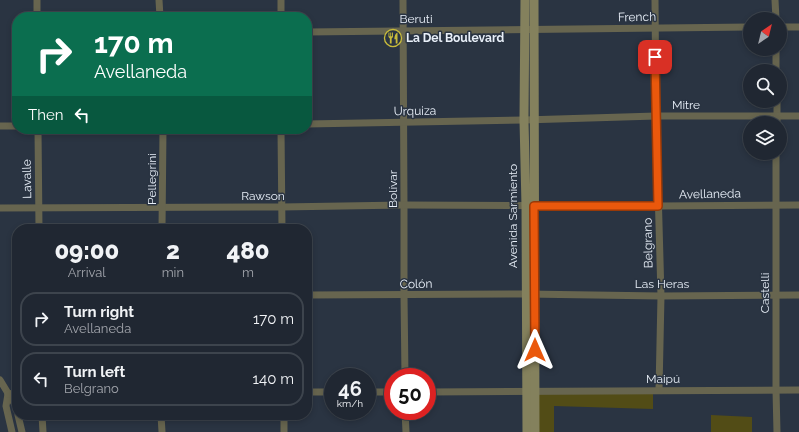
<!DOCTYPE html>
<meta charset="utf-8">
<style>
:root{--surface:#202732;--page:#2d333e;--text:#f1f3f6;--muted:#a2a5ac;--line:#3d444d}
body{margin:0;font-family:Raleway,sans-serif;background:var(--page);color:var(--text);height:100vh;display:flex;flex-direction:column;font-size:15px;white-space:nowrap}
*{box-sizing:border-box;margin:0}
p{font-size:13px;color:var(--muted)}
.icon{flex:none;width:22px;height:22px;fill:none;stroke:currentColor;stroke-width:2;stroke-linecap:round;stroke-linejoin:round}
.map{position:relative;flex:1;overflow:hidden}
.sheet{position:absolute;left:12px;top:224px;width:300px;height:196px;display:flex;flex-direction:column;background:var(--surface);border-radius:16px;box-shadow:0 2px 6px #0003,0 0 0 1px var(--line)}
.sheet>*{flex:none}
.hud{position:absolute;left:12px;top:12px;width:300px;height:122px;border-radius:16px;box-shadow:0 2px 6px #0003,0 0 0 1px var(--line);background:#0b6e4f;color:#fff;overflow:hidden}
.needle{width:26px;rotate:35deg}
.tools{position:absolute;left:743px;top:12px;display:grid;gap:8px}
.tools a{display:grid;place-items:center;width:44px;height:44px;border-radius:50%;background:var(--surface);box-shadow:0 2px 6px #0003,0 0 0 1px var(--line);font-size:20px}
.speed{position:absolute;left:324px;top:368px;display:flex;gap:8px;font-size:20px;font-weight:700;text-align:center}
.speed>*{display:grid;place-content:center;width:52px;height:52px;border-radius:50%;background:var(--surface);box-shadow:0 2px 6px #0003,0 0 0 1px var(--line);line-height:1}
.speed small{font-size:10px;font-weight:400}
.speed .limit{border:6px solid #d22;background:#fff;color:#111}
.pin{position:absolute;display:grid;place-items:center;width:34px;height:34px;color:#fff;margin:-17px;border-radius:8px;box-shadow:0 2px 6px #0006}
.me{position:absolute;width:44px;margin:-22px;rotate:0deg;stroke-linejoin:round;filter:drop-shadow(0 0 3px #0008)}
.turn{display:flex;align-items:center;gap:14px;height:84px;padding:0 16px;font-size:18px}
.turn .icon{width:52px;height:52px;stroke-width:2.5}
.turn b{display:block;font-size:28px;line-height:34px}
.then{display:flex;align-items:center;height:38px;padding:0 16px;background:#0003;gap:8px;font-size:15px}
.eta{display:flex;justify-content:space-evenly;align-items:center;height:68px;text-align:center}
.eta b{font-size:24px;font-weight:800;line-height:28px}
ul{padding:0;list-style:none}
li{display:flex;align-items:center;gap:12px;height:54px;margin:0 8px 6px;padding:0 8px;border:2px solid var(--line);border-radius:16px}
li div{flex:1}
li b{display:block;font-size:15px}
li em{font-style:normal}
.map>svg:first-child{display:block}
</style>
<div class="map">
<svg width="799" height="432" viewBox="0 0 799 432">
<rect width="100%" height="100%" fill="#2a3442"/>
<g fill="#524c16">
<path d="M538,394H653V409L554,406V432H538Z"/>
<path d="M711,415L752,417V432H711Z"/>
</g>
<g fill="none" stroke-linecap="round" stroke-linejoin="round">
<g stroke="#67654f" stroke-width="7">
<path d="M159,0L160,17"/>
<path d="M281,0V17"/>
<path d="M403,0L404,205V295L405,377"/>
<path d="M655,0L656,116L661,296L659,390"/>
<path d="M775,0L776,19"/>
<path d="M37,17V0"/>
<path d="M780,27H799"/>
<path d="M307,32L750,27"/>
<path d="M776,49V71"/>
<path d="M777,101V123"/>
<path d="M307,124L524,120L656,116H799"/>
<path d="M0,126H17"/>
<path d="M38,129L39,229"/>
<path d="M281,129L282,229"/>
<path d="M776,153V390L777,432"/>
<path d="M0,208L281,207L404,205L658,206L799,205"/>
<path d="M162,229L163,129"/>
<path d="M307,295L526,294L661,296L799,295"/>
<path d="M0,380L17,408"/>
<path d="M307,392H333"/>
<path d="M367,392H393"/>
<path d="M427,392L799,390"/>
<path d="M8,394L6,406L12,432"/>
<path d="M8,394L17,393"/>
<path d="M405,411L406,432"/>
<path d="M18,415L22,432"/>
<path d="M42,415L43,432"/>
<path d="M161,415L162,432"/>
<path d="M284,415V432"/>
</g>
<g stroke="#84815d" stroke-width="9">
<path d="M525,0L524,120L526,206L527,432"/>
<path d="M534,0L535,432"/>
</g>
</g>
<g fill="none" stroke-linecap="round" stroke-linejoin="round">
<g stroke="#983908" stroke-width="10">
<path id="route" d="M535,350L534,206H658L655,57"/>
</g>
<use href="#route" stroke="#ea580c" stroke-width="7"/>
</g>
<defs>
<g id="restaurant-ring" transform="scale(0.9)"><circle r="9.5" fill="#2a3442" stroke="#c8bb3b" stroke-width="1.5"/><path d="M-5-6h1v4h1v-4h1v4h1v-4h1v5L-1.5 .5V6h-2V.5L-5-1ZM5-6V6H3V1.5H1.5Q1.5-4 5-6Z" fill="#c8bb3b"/></g>
</defs>
<g fill-rule="evenodd">
<use href="#restaurant-ring" x="393" y="38"/>
</g>
<g text-anchor="middle" stroke-width="3" stroke-linejoin="round" paint-order="stroke">
<g font-size="12" fill="#e8eff8" stroke="#2a3442">
<text transform="translate(637 17) rotate(-1)" y="4">French</text>
<text x="416" y="23">Beruti</text>
<text x="686" y="109">Mitre</text>
<text transform="translate(415 111) rotate(-1)" y="4">Urquiza</text>
<text transform="translate(27 179) rotate(-91)" y="4">Lavalle</text>
<text transform="translate(152 179) rotate(-90)" y="4">Pellegrini</text>
<text transform="translate(393 189) rotate(-90)" y="4">Bolívar</text>
<text transform="translate(710 194) rotate(-1)" y="4">Avellaneda</text>
<text x="263" y="200">Rawson</text>
<text transform="translate(513 216) rotate(-90)" y="4">Avenida Sarmiento</text>
<text transform="translate(648 243) rotate(-91)" y="4">Belgrano</text>
<text transform="translate(416 284) rotate(-1)" y="4">Colón</text>
<text x="662" y="288">Las Heras</text>
<text transform="translate(765 293) rotate(-90)" y="4">Castelli</text>
<text x="663" y="383">Maipú</text>
</g>
<g font-size="12" font-weight="bold" fill="#e8eff8" stroke="#2a3442" text-anchor="start">
<text x="406" y="42">La Del Boulevard</text>
</g>
</g>
</svg>
<div class="tools">
<a><svg class="needle" viewBox="-14 -14 28 28"><path d="M0-13l5 13h-10z" fill="#e53935"/><path d="M0 13l5-13h-10z" fill="#a2a5ac"/></svg></a>
<a><svg class="icon" aria-label="search" viewBox="0 0 24 24"><circle cx="10" cy="10" r="6"/><path d="M15 15l6 6"/></svg></a>
<a><svg class="icon" aria-label="layers" viewBox="0 0 24 24"><path d="M12 4l9 5-9 5-9-5zM3 14l9 5 9-5"/></svg></a>
</div>
<div class="speed"><div>46<small>km/h</small></div><div class="limit">50</div></div>
<div class="pin" style="left:655px;top:57px;background:#d93025"><svg class="icon" aria-label="arrive" viewBox="0 0 24 24"><path d="M6 21V4h12l-3 4 3 4H6"/></svg></div>
<svg class="me" style="left:535px;top:350px" viewBox="-20 -20 40 40"><path d="M0-17L14 15 0 8-14 15z" fill="#ea580c" stroke="#fff" stroke-width="4"/></svg>
<div class="hud">
<div class="turn"><svg class="icon" aria-label="right" viewBox="0 0 24 24"><path d="M7 20v-9h11M14 6l5 5-5 5"/></svg><div><b>170 m</b>Avellaneda</div></div>
<div class="then">Then<svg class="icon" aria-label="left" viewBox="0 0 24 24"><path d="M17 20v-9H6M10 6l-5 5 5 5"/></svg></div>
</div>
<section class="sheet">
<div class="eta">
<div><b>09:00</b><p>Arrival</p></div>
<div><b>2</b><p>min</p></div>
<div><b>480</b><p>m</p></div>
</div>
<ul>
<li><svg class="icon" aria-label="right" viewBox="0 0 24 24"><path d="M7 20v-9h11M14 6l5 5-5 5"/></svg><div><b>Turn right</b><p>Avellaneda</p></div><em>170 m</em></li>
<li><svg class="icon" aria-label="left" viewBox="0 0 24 24"><path d="M17 20v-9H6M10 6l-5 5 5 5"/></svg><div><b>Turn left</b><p>Belgrano</p></div><em>140 m</em></li>
</ul>
</section>
</div>
